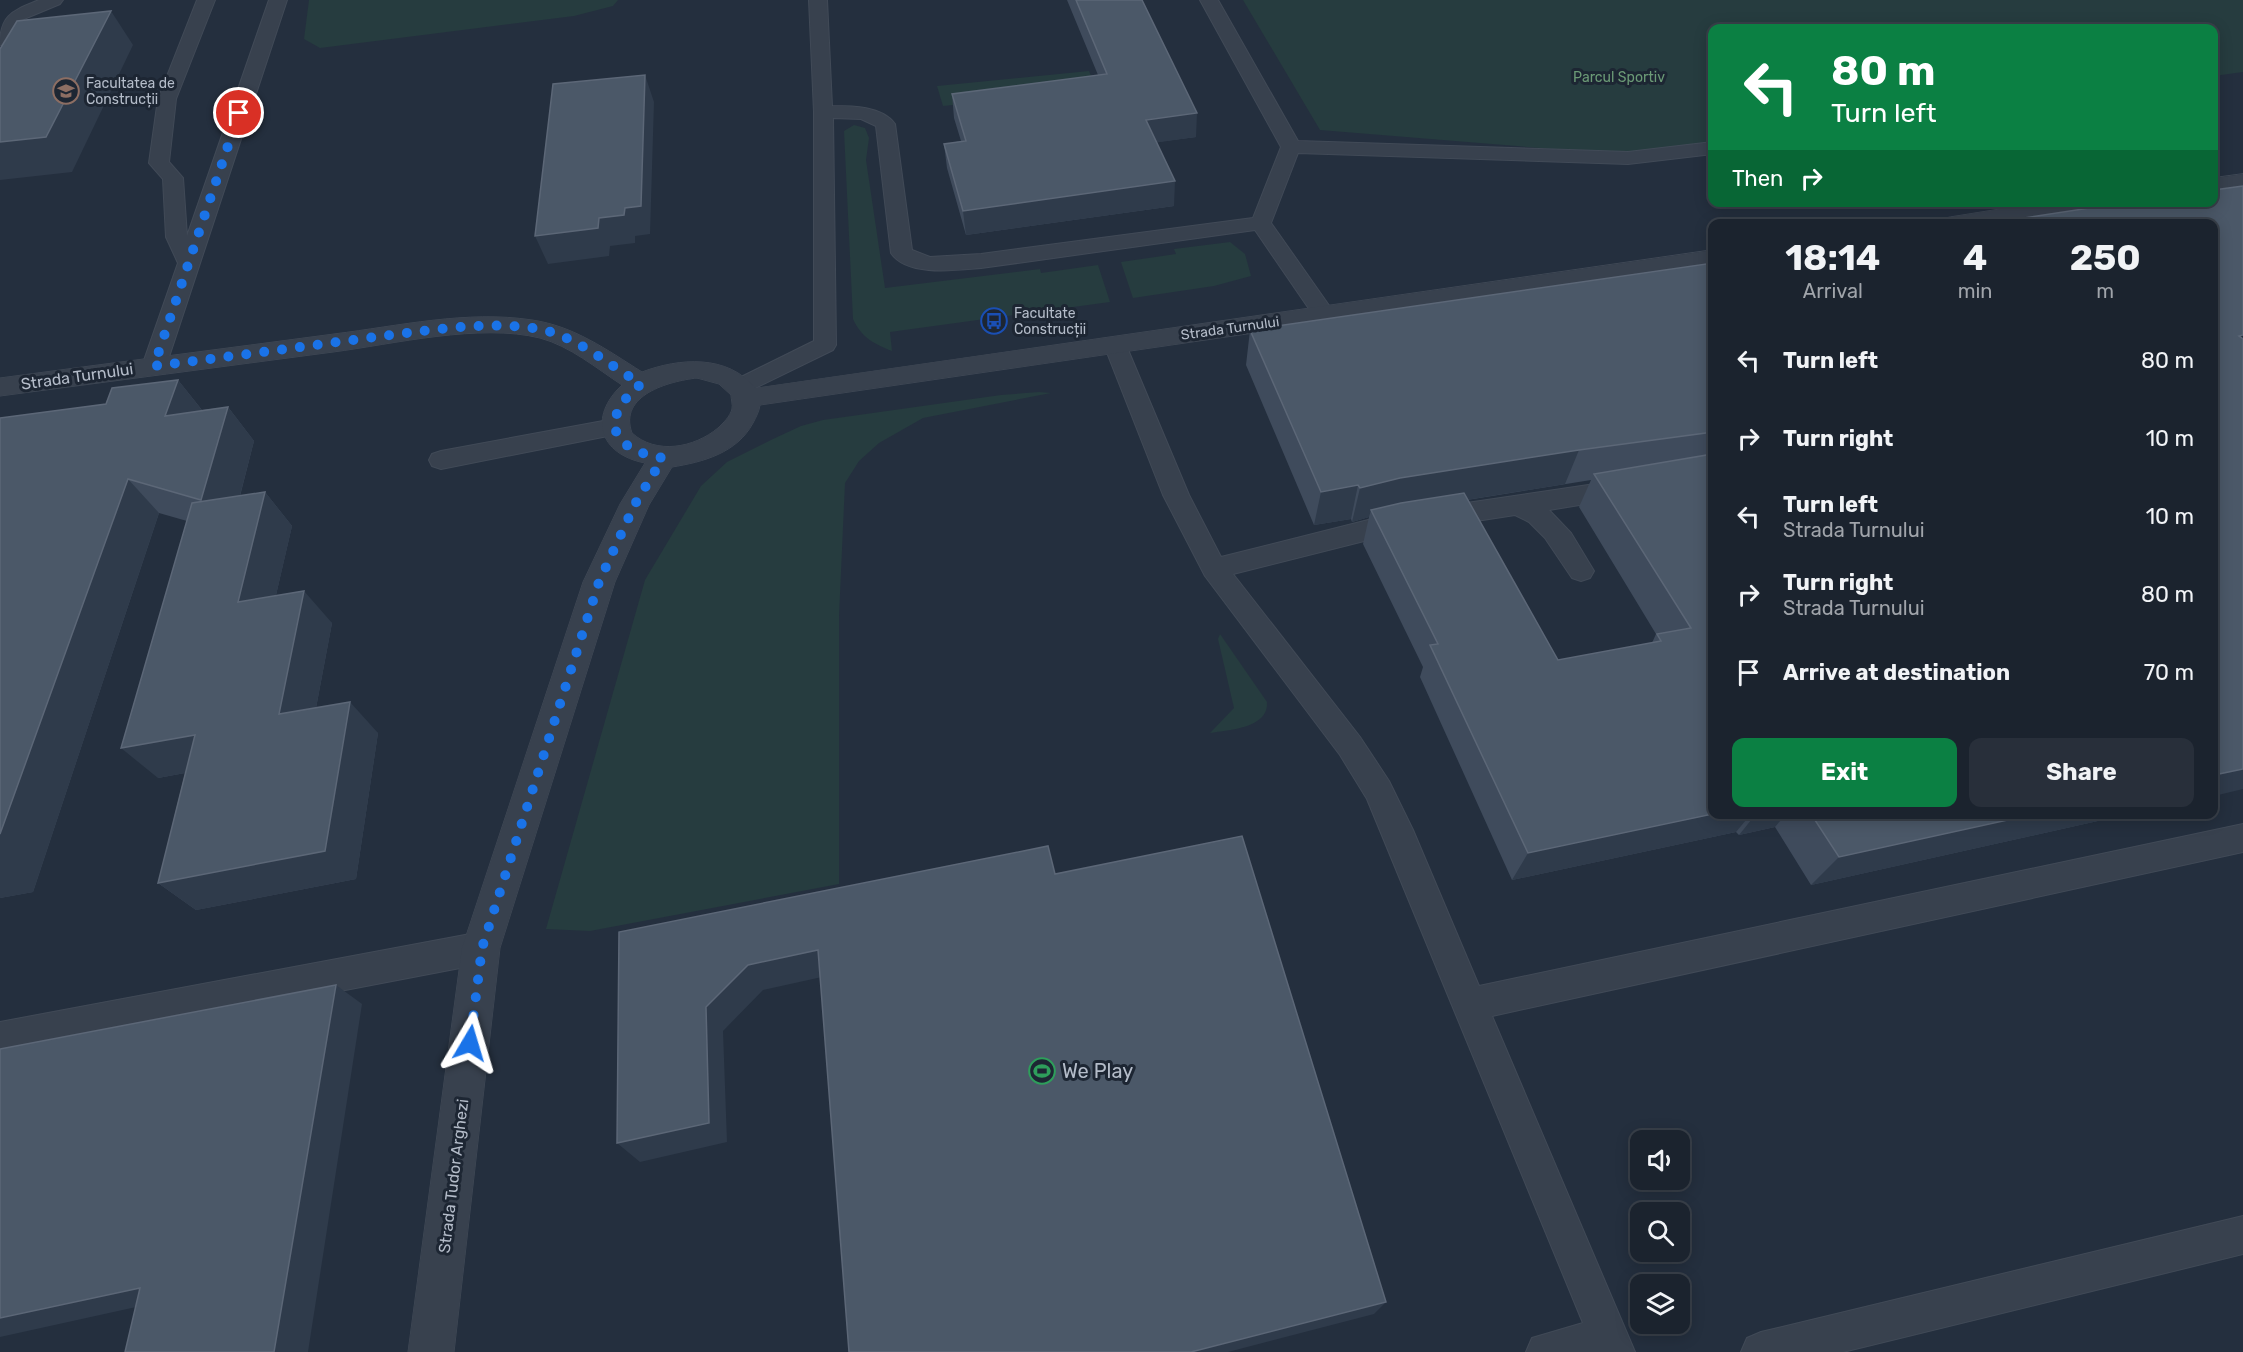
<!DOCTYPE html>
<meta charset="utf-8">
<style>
:root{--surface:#1b232e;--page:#282f3a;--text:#f1f3f6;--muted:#a0a4aa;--line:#39404a;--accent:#0b8043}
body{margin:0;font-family:Rubik,sans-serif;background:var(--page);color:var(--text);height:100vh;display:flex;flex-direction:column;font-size:22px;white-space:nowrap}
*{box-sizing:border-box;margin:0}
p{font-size:20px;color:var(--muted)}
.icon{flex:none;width:33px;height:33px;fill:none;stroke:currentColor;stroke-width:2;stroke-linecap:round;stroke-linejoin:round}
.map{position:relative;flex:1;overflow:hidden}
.details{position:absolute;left:1708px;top:219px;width:510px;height:600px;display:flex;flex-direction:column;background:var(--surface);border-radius:12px;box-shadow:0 3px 15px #0003,0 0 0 2px var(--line)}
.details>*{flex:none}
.guide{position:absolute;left:1708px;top:24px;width:510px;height:183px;border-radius:12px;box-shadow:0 3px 15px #0003,0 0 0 2px var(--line);background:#0b8043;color:#fff;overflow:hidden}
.buttons{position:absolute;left:1630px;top:1130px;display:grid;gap:12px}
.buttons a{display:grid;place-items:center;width:60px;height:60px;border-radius:12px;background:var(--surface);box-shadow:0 3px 15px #0003,0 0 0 2px var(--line);font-size:30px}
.pin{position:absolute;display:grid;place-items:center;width:51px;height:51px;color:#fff;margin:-26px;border:3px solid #fff;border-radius:50%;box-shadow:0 2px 6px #0007}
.me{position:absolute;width:66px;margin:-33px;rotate:7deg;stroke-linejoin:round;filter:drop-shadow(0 0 4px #0008)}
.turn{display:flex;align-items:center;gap:21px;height:126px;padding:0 24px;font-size:27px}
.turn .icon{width:78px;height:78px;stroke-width:2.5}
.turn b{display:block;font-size:42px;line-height:51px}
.then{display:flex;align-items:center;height:57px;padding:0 24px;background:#0003;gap:12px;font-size:22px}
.eta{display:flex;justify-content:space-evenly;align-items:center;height:102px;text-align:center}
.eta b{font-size:36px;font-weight:700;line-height:42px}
.button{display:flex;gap:12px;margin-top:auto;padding:12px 24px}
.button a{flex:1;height:69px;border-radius:12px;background:var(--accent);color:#fff;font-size:24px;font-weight:700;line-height:69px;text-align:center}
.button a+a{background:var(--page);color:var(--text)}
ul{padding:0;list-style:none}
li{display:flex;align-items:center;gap:18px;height:78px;padding:0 24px}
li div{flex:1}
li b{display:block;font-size:22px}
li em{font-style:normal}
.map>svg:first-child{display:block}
</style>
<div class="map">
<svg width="2243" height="1352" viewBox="0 0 2243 1352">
<rect width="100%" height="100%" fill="#242f3e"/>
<g fill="#263c3f">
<path d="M309,0H618L613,6L574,16L320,48L304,39Z"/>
<path d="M1243,0H2243V72L2214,76V28H1713V143L1626,155L1320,130Z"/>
<path d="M1089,71L1122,147L1067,93L943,106L937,86Z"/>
<path d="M854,125L865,128L869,138L866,160L885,288L1040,269L1041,273L1098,265L1110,302L890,332L892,351C874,344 861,337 853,319L844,131Z"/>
<path d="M1230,242L1245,254L1251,276L1214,286L1133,298L1121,262L1176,254L1174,249Z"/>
<path d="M1039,392L1051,393L923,418L879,443L859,461L845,483L839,616V884L590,931L546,929L645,580L701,486L727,462L773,439L801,426L823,420L1001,395Z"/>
<path d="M1220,634L1267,702C1269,728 1229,730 1210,733L1234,708L1218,639Z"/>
</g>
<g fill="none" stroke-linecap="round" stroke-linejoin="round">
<g stroke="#414a57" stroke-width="2">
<g id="service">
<path d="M39,0H63L60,4L24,19L6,44L0,45C0,14 13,11 39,0Z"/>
<path d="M197,0H215L176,99L169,162L183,178L187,236L269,0H287L166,366L162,371L154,374L146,371L142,366L178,263L166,237L163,179L149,163L158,99Z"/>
<path d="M809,0H827L832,106C852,106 882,106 895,124L912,250L930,257L981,254L1253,218L1281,147L1200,0H1218L1298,141L1628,152L1713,142V154L1628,164L1298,153L1271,223L1335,314L1332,319L1324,321L1316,319L1255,230L981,268C957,270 907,277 891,253L876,126L861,119L833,118L836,345L833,350L741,395L733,393L729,387L733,381L814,341V112Z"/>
<path d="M1115,338L1123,340L1126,345L1189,495L1221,557L1392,514L1622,480L1631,483L1635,489L1631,495L1622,498L1549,510L1571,533L1594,571L1590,578L1581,581L1572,578L1545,538L1529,522L1515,515L1392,534L1233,574L1360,737L1389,781L1413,830L1479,986L2243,824V852L1492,1016L1635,1352H1526L1532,1338L1583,1323L1367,799L1340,755L1205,576L1163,495L1104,345L1107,340Z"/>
<path d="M614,419L623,421L626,427L623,433L441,469L432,466L429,460L432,454L441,451Z"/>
<path d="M481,932L493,937L498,948L493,959L481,964L0,1056V1022Z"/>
<path d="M2243,1216V1254L1843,1352H1741L1747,1338L1761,1332Z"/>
</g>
</g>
<g stroke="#414a57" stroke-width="1">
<g id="minor">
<path d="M2243,174V188L2214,192V178Z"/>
<path d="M2044,202H2106L2102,207L2094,209L2000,224H1938L1941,219L1950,217Z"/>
<path d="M1713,250V266L760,405C759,412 756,417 753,423C737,453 703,462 672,467L649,505L615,582L500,948L454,1352H408L462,948L583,582L620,504L645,463C599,454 588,417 622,385C596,368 570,346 540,338C480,323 394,344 333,352C222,367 111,381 0,396V378C111,363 222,349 334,334C399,326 467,310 532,320C574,326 607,350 642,372C679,358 728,354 755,388ZM697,378L719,384L731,395C731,399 733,405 732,409C730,417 723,423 718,428C694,448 656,455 632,433C618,395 669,381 697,378Z"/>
</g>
</g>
<use href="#service" fill="#38414e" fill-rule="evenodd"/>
<use href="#minor" fill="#38414e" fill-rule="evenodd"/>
</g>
<g fill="#3f4b5c" fill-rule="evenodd">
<path d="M1067,0H1142L1196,137L1157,142L1174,206L966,235L947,168L944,144L961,141L954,118L952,94L1098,75Z"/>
<path d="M1713,263V814H2129L1811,885L1775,827L1739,835L1736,832L1512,880L1420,677L1423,667L1363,544L1369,517L1352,522L1351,519L1314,525L1246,365L1250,330ZM1591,480L1579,507L1656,634L1652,643L1558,660L1467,500Z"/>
<path d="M178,380L202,410L228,407L254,441L240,496L265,492L292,526L276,595L332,623L316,708L378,733L356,879L196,910L158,883L185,773L158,778L187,521L159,513L33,892L0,898V418L106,404Z"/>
</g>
<g fill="#2f3b4b">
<path d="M111,11L133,45L72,172L0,180V142Z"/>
<path d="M645,75L654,102L650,234L635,236V243L610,246L609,256L548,264L535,236L599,218Z"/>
<path d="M1197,113L1196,137L1146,144V120Z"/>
<path d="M1175,181L1174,206L966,235L963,211Z"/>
<path d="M178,380L205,414L165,416Z"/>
<path d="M228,407L254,441L230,534L201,500Z"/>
<path d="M1579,450L1565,484L1392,512L1371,510L1369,517L1352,522L1360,488L1400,478Z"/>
<path d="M128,479L159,513L33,892L0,898V834Z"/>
<path d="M1358,485L1351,519L1314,525L1321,492Z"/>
<path d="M265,492L292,526L267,634L238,602Z"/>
<path d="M304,591L332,623L309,745L279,714Z"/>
<path d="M350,702L378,733L356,879L196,910L158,883Z"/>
<path d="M195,735L229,765L158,778L121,748Z"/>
<path d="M2243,769V789L2214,796V775Z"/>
<path d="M1713,814H1751L1736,832L1512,880L1528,853Z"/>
<path d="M1756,814H1786L1775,827L1739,835Z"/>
<path d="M2035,814H2129L1811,885L1839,857Z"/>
<path d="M818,950L831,975L763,990L723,1031L727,1142L640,1162L617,1143L706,1007L748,965Z"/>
<path d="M336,985L362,1004L308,1352H274Z"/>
<path d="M140,1288L177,1298L0,1337V1318Z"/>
<path d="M1386,1302L1374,1314L1228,1352H1191Z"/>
</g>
<g fill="#4b5868" stroke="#5c6777" stroke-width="1.5">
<path d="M1076,0H1142L1197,113L1146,120L1175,181L963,211L944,144L966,141L952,94L1107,74Z"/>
<path d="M111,11L46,137L0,142V49L17,21Z"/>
<path d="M645,75L641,206L625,208L624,215L599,218L598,228L535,236L553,84Z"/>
<path d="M2243,186V335L2239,336L2243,339V769L2214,775V224H1984L2129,202H2214V190Z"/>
<path d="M1713,263V432L1579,450L1400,478L1360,488L1358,485L1321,492L1250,330Z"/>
<path d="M178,380L165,416L228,407L201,500L128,479L0,834V418L106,404L112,388Z"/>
<path d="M1713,454V814L1528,853L1430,645L1438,644L1371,510L1401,503L1464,493L1558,660L1661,641L1657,634L1691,628L1594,474Z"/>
<path d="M265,492L238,602L304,591L279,714L350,702L325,851L158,883L195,735L121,748L192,503Z"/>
<path d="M1811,814H2035L1839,857Z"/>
<path d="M1242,836L1386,1302L1191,1352H849L818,950L748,965L706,1007L709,1123L617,1143L619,932L1048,846L1055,874Z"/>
<path d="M336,985L274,1352H125L140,1288L0,1318V1049Z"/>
</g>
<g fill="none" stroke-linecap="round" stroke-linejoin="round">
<path stroke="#1a73e8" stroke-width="10" stroke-dasharray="0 18" d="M239,113L154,366C227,357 301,347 375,337C424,331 483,321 533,328C572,333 608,364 641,384C598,419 610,450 663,458L635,504L599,582L482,948L470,1043"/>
</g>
<defs>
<g id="university-ring" transform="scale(1.35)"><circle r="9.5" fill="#1d2633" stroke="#8d6e63" stroke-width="1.5"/><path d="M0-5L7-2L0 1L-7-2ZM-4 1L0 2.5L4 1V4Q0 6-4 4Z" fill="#8d6e63"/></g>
<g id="bus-ring" transform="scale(1.35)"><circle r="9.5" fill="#1d2633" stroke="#1a4fb4" stroke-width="1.5"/><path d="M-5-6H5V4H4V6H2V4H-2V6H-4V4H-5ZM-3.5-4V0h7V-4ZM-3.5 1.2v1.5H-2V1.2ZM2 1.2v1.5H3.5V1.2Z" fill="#1a4fb4"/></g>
<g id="stadium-ring" transform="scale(1.35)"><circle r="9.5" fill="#1d2633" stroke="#2e9e5b" stroke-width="1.5"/><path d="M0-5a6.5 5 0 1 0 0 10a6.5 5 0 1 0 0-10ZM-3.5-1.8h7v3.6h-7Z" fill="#2e9e5b"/></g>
</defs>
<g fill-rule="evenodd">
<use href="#university-ring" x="66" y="91"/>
<use href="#bus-ring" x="994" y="321"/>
<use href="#stadium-ring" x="1042" y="1071"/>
</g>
<g text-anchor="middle" stroke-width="6" stroke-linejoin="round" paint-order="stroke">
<g font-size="14" fill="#6b9a76" stroke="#1d2633">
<text x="1619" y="82">Parcul Sportiv</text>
</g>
<g font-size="14" fill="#b4bcc9" stroke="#1d2633" text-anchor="start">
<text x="86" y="88">Facultatea de<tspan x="86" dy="16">Construcții</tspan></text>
<text x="1014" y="318">Facultate<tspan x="1014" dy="16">Construcții</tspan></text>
</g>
<g font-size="14" fill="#b4bcc9" stroke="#1d2633">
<text transform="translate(1230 328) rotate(-8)" y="5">Strada Turnului</text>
</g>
<g font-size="16" fill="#b4bcc9" stroke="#1d2633">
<text transform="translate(77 376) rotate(-8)" y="6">Strada Turnului</text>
<text transform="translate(453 1176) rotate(-83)" y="6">Strada Tudor Arghezi</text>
</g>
<g font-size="20" fill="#b4bcc9" stroke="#1d2633" text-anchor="start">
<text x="1062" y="1078">We Play</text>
</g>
</g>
</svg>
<div class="buttons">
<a><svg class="icon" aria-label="sound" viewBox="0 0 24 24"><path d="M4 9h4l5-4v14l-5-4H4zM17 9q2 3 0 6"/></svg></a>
<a><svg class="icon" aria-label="search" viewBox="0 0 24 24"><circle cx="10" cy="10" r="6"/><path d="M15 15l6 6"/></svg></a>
<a><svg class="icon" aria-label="layers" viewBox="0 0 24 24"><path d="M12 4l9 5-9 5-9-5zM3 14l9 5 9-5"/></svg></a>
</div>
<div class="pin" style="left:239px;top:113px;background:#d93025"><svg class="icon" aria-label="arrive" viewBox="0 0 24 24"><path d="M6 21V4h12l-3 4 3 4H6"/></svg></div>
<svg class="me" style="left:470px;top:1043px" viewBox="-20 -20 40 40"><path d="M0-17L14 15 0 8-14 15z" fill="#1a73e8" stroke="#fff" stroke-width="4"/></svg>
<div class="guide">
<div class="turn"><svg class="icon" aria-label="left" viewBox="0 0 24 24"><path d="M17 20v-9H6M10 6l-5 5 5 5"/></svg><div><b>80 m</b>Turn left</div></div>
<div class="then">Then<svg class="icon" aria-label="right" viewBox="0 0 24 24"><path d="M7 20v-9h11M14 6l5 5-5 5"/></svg></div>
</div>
<section class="details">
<div class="eta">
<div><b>18:14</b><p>Arrival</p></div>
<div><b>4</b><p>min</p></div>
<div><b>250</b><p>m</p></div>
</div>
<ul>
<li><svg class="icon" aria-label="left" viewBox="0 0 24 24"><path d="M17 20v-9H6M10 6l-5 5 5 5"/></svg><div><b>Turn left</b></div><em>80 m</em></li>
<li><svg class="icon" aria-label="right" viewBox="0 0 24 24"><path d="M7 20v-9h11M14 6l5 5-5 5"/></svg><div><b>Turn right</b></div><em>10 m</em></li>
<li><svg class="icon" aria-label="left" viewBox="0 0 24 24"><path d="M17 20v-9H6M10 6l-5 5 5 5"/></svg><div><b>Turn left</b><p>Strada Turnului</p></div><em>10 m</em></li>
<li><svg class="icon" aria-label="right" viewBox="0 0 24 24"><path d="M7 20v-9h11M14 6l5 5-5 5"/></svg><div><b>Turn right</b><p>Strada Turnului</p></div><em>80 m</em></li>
<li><svg class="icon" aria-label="arrive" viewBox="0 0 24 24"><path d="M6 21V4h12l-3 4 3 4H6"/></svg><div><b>Arrive at destination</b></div><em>70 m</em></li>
</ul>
<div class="button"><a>Exit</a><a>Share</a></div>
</section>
</div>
